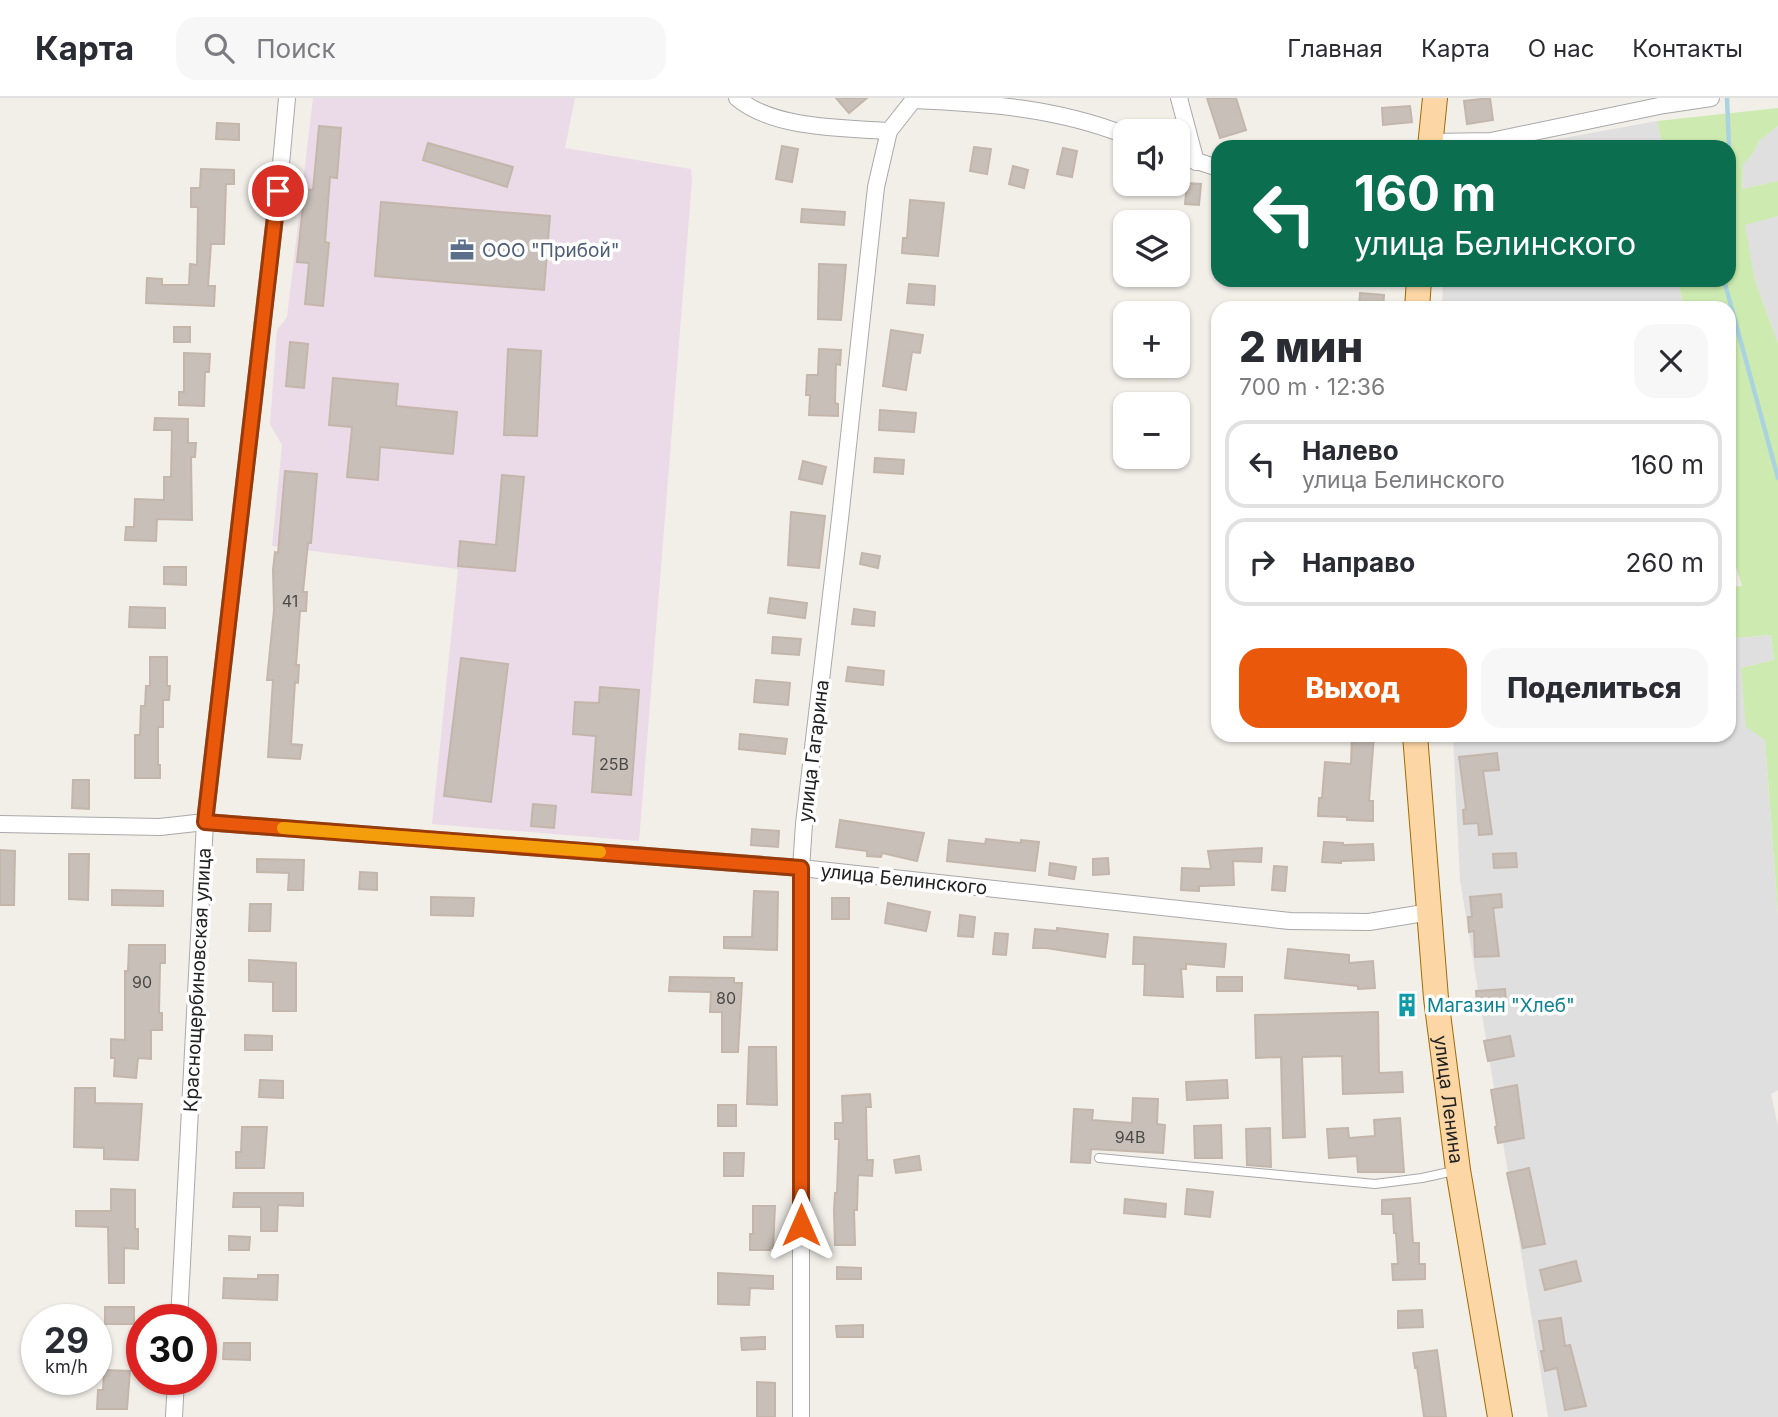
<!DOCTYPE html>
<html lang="ru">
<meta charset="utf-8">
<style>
:root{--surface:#fff;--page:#f7f7f7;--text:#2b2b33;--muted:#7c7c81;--line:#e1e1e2;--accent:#ea580c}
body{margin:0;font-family:Inter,sans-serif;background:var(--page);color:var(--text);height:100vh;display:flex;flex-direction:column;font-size:26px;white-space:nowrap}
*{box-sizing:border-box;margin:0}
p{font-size:23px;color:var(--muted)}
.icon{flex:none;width:38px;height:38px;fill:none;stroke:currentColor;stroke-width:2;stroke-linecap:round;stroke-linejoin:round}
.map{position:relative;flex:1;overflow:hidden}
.side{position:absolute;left:1211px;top:203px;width:525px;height:441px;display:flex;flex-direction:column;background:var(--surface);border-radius:21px;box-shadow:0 2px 5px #0004}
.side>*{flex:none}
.top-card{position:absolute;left:1211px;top:42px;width:525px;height:147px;border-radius:21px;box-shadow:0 2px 5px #0004;background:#0b6e4f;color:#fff;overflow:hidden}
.fabs{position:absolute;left:1113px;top:21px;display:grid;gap:14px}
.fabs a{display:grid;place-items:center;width:77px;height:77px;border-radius:14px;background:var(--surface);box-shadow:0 2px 5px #0004;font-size:35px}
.speed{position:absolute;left:21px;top:1206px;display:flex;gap:14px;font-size:35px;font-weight:700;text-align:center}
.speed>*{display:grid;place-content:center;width:91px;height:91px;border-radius:50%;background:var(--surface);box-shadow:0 2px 5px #0004;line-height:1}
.speed small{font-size:18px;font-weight:400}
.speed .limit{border:10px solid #d22;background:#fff;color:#111}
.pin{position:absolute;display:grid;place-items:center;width:60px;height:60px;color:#fff;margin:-30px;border:4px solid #fff;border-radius:50%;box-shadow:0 2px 7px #0007}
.me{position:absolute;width:77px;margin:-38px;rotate:0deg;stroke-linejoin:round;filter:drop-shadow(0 0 5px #0008)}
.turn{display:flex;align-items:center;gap:24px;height:147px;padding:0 28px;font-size:32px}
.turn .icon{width:91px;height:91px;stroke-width:2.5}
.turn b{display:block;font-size:49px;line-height:60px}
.round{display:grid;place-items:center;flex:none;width:74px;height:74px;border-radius:21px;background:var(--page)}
.summary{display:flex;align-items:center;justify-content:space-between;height:119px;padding:0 28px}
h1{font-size:42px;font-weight:800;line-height:52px}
.cta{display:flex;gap:14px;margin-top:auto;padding:14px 28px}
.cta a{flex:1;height:80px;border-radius:21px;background:var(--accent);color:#fff;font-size:28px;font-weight:800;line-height:80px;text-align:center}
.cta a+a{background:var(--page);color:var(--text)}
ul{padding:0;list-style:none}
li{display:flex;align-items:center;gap:21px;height:88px;margin:0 14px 10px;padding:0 14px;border:4px solid var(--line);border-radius:21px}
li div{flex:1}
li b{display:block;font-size:26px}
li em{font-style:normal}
header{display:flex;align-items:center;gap:42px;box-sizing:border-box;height:98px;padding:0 35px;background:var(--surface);border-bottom:2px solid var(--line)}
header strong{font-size:33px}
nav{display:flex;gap:38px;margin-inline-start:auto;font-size:24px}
.search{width:490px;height:63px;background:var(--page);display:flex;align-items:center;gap:18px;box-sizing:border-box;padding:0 24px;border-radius:21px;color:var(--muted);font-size:26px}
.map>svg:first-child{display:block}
</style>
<header>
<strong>Карта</strong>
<div class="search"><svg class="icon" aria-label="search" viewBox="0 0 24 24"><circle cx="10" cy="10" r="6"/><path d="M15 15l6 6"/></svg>Поиск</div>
<nav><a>Главная</a><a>Карта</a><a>О нас</a><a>Контакты</a></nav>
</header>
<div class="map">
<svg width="1778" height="1319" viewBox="0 0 1778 1319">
<rect width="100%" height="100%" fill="#f2efe9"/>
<g fill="#e0dfdf">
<path d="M1657,23L1663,49H1515Z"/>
<path d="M1778,28V83L1742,91L1743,67L1754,54L1759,43Z"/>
<path d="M1778,118V245L1755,183L1744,126Z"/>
<path d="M1443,182H1678L1684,210H1442Z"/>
<path d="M1729,509L1737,540L1771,537L1774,562L1741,570L1765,642L1778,816V992L1771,996L1778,1028V1319H1548L1460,782L1453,637H1729Z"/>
</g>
<path fill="#ebdbe8" d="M313,0H575L565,50L691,71L692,83L639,743L432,726L458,471L272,448L282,347L270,326L277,232L287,219Z"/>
<path fill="#cdebb0" d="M1778,10V28L1759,43L1754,54L1743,67L1742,91L1778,83V118L1745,127L1755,183L1778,245V816L1765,642L1746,629L1741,570L1774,562L1771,537L1737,540L1729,509V489L1742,488L1729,447V210H1684L1678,182H1729V49H1663L1657,23Z"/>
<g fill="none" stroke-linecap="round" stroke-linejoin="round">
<g stroke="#aad3df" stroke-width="4.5">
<path d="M1727,0L1729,49"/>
<path d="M1724,182L1778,380"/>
</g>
</g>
<g fill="#c7bfb8" stroke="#c4b6ab" stroke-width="2">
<path d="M836,0H867L849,15Z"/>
<path d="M1207,0H1236L1246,32L1220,40Z"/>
<path d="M1490,0L1493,22L1467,26L1464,3Z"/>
<path d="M1410,8L1412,24L1383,27L1382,10Z"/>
<path d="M217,25L239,26V42L216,41Z"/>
<path d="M319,28L341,30L337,80L330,79L325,144L329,145L323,208L305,206L309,165L297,164L305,91L313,92Z"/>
<path d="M428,45L513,69L507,89L423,62Z"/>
<path d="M782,48L798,51L792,84L776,81Z"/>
<path d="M974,49L991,51L987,76L970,73Z"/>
<path d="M1063,50L1077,53L1072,79L1057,76Z"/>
<path d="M1013,68L1028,72L1024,90L1009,86Z"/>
<path d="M201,71L234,72V86H226L224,146H211L208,188H215L214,208L146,205L147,180L162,181V187H189L190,166L197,167L198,109H191V90H200Z"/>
<path d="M1187,85L1201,86L1199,107L1185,106Z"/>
<path d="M910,102L944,105L938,158L902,155L903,140H907Z"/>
<path d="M381,104L550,118L544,192L375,178Z"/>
<path d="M802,111L845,114L844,127L801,124Z"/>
<path d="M819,166L846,167L841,222L818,221Z"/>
<path d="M909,186L935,188L934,207L907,205Z"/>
<path d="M1360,195L1384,197L1383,210H1359Z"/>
<rect x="174" y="229" width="16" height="15"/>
<path d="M891,232L923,237L920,255L912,254L906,292L883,288Z"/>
<path d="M290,244L308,246L304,290L286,288Z"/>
<path d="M508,251L541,253L537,338L504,337Z"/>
<path d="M819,251L841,252L840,267L836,266L835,305L838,306V318L809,317L810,297H806L807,277H818Z"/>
<path d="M184,255L210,256L209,274H205L204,308L179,307V294H184Z"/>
<path d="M333,280L398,286L396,308L457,314L453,356L380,349L378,382L347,379L352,329L329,327Z"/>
<path d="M880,312L916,315L914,334L879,332Z"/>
<path d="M155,320L188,321V345H196L195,359H191L192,422L157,421L156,443L125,442L126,429H134L135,401L164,402V379H171L172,332H154Z"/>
<path d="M875,360L904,362L903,376L874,374Z"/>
<path d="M803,363L826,369L822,386L799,381Z"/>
<path d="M285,373L317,376L311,445H308L303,494H307L306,513H300L296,567H299L298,585L295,584L291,646L302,647L300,661L268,659L273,582H267L274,512L273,472L275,454L278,455Z"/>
<path d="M502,377L524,379L515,473L458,468L460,443L496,447Z"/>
<path d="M791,414L825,418L819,470L788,467Z"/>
<path d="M862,455L880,458L878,470L860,466Z"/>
<path d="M164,469H186V487L164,486Z"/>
<path d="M770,500L807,505L805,520L768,515Z"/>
<path d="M130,509L165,510V530L129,529Z"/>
<path d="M854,511L875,514L874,528L852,526Z"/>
<path d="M773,539L801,541L799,557L772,555Z"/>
<path d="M150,559H167V588H170L169,602H163V629H158V667H160V680H135V637H140L141,608H145L146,588H150Z"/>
<path d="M461,560L508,566L491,704L444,698Z"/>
<path d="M848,569L884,573L883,587L846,583Z"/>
<path d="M756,582L790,585L788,607L754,604Z"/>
<path d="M600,589L639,592L631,697L592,694L596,638L573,636L575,604L599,605Z"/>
<path d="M740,636L787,641L785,656L739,651Z"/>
<path d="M1352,637H1374L1369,703H1373V723L1347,722V719L1318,718L1319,700H1322L1325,664L1351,666Z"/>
<path d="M1497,655L1499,672L1483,673L1492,736L1479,737L1478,725L1464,726L1463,712L1466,711L1459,659Z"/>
<path d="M73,682H89V711L72,710Z"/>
<path d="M533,706L556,708L554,730L531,728Z"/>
<path d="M840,722L924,735L917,763L882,755L881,759L867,758V753L836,749Z"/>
<path d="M752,731L779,733L778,749L751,747Z"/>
<path d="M986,741L1021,745V742L1039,744L1035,773L947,763L949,742L985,746Z"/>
<path d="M1324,744L1343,745V747L1373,746L1374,762L1341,763V765L1322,764Z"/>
<path d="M1262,750L1261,764L1233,763L1234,787L1199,788V793L1181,792L1182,770L1211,771L1208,753Z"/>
<path d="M0,752L15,753L14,807H0Z"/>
<path d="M1516,755L1517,769L1494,770L1493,756Z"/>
<path d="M69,756H89L88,802L69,801Z"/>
<path d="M1108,760L1109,776L1093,777V761Z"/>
<path d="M257,761L304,762L303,792H288L289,775L257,774Z"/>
<path d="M1050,765L1076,769L1074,781L1049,777Z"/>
<path d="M1274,768L1287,769L1285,793L1272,792Z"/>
<path d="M360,774L377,775V792L359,791Z"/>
<path d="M112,792L163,793V808L112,807Z"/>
<path d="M754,793L778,794L777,852L724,850V839H752Z"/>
<path d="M1501,796L1502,809L1493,810L1499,858L1475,859L1474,833L1469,834L1468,819H1472L1470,799Z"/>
<path d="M431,799L474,800L473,818L431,817Z"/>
<rect x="832" y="800" width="17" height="21"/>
<path d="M888,805L930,814L926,833L885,825Z"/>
<path d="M250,806H271L270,833H249Z"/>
<path d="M960,817L975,819L973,839L958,838Z"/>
<path d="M1057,830L1108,836L1105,859L1046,850H1033L1035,831L1057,833Z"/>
<path d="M995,835L1008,836L1006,857L993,856Z"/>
<path d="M1134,839L1226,846L1224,869L1186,866V871H1181L1183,899L1144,897L1145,866H1133Z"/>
<path d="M129,847H165V865H160L159,915H162V932H151V961L138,960L136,980L114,978L115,960H111V941L125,942V873H128Z"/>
<path d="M1288,851L1349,857V865L1373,863L1375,890L1358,891V888L1285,880Z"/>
<path d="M249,862L296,865V913H273V884L249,883Z"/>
<path d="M670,879L734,880V885H742L738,954H722V914H710L711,894L669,893Z"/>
<rect x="1217" y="879" width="25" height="14"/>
<path d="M1505,891L1506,903L1477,905L1476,893Z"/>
<path d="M1378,914L1379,975L1402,974L1403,994L1343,996L1342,958L1302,959L1305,1039L1283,1040L1281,959L1256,960L1255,917Z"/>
<path d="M245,937L272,938V952H245Z"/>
<path d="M1510,938L1514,958L1488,963L1484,943Z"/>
<path d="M749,949H776L777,1007L747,1006Z"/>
<path d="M260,982L283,983V1000L259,999Z"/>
<path d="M1227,982L1228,1000L1187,1002L1186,984Z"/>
<path d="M1517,987L1524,1040L1498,1045L1495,1029L1497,1028L1491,992Z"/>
<path d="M75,990H95V1005L142,1006L138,1062L104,1061V1050L74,1049Z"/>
<path d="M870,996L871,1009H866L867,1062H873L872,1078L858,1077L857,1112H854L855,1147H835L834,1112L835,1095H837L839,1041H835V1025H843L842,998Z"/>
<path d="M1133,1000L1158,1001L1157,1026L1165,1027L1163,1055L1091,1051L1090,1065L1071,1064L1074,1011L1093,1012L1092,1022L1132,1025Z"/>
<rect x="718" y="1007" width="18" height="21"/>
<path d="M1400,1020L1404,1074H1358L1357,1058L1329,1060L1327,1031L1348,1030L1349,1040L1375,1038L1374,1022Z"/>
<path d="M1221,1027L1222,1060H1195L1194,1028Z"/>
<path d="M242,1029H267L264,1070H236V1054H241Z"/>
<path d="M1270,1030L1271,1069L1247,1067L1246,1031Z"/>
<path d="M724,1055H744L743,1078H724Z"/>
<path d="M919,1058L921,1072L896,1075L894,1062Z"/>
<path d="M1529,1070L1545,1146L1523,1150L1507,1075Z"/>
<path d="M111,1091L135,1092V1131H138V1151L124,1150V1185H109L108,1129L76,1128V1113H111Z"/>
<path d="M1187,1091L1213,1094L1210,1119L1185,1116Z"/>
<path d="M234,1095H303V1108L278,1107L277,1133H261V1109H233Z"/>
<path d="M1410,1100L1413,1145H1419V1166H1425V1181L1393,1182L1392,1166H1398L1396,1135H1394L1393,1116H1382V1102Z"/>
<path d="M1125,1101L1166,1106L1165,1119L1124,1115Z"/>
<path d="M753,1108H775L773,1150H770V1152H750V1136H753Z"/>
<path d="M229,1138L250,1139L249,1152H229Z"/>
<path d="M1576,1163L1581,1183L1545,1192L1540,1172Z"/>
<path d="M837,1169L861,1170V1181H837Z"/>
<path d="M718,1175L773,1178V1191L750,1190L749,1207L718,1206Z"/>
<path d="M258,1177H278L277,1202L223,1200L224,1180L258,1181Z"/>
<rect x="105" y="1209" width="29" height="17"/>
<path d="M1422,1212L1423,1229L1398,1230V1213Z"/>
<path d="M1561,1220L1565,1248L1570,1247L1586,1308L1565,1312L1557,1270L1545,1273L1541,1253H1544L1539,1223Z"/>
<path d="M863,1227V1239H837L836,1228Z"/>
<path d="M765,1239V1251L742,1252L741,1240Z"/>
<path d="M224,1245H250V1262L223,1261Z"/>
<path d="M1437,1252L1446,1319H1424L1417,1269L1415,1270L1413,1255Z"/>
<path d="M104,1272L130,1273L127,1311H97L98,1292H103Z"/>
<path d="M757,1284L775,1285V1319H757Z"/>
</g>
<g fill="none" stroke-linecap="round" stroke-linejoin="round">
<g stroke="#a9a9a9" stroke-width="10">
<path id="service" d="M1099,1060L1375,1086L1422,1080L1454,1073"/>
</g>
<g stroke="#a9a9a9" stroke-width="18">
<g id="minor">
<path d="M737,0C773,31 844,30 889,33"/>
<path d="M1179,0L1196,64"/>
<path d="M913,2C986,5 1057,10 1125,37"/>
<path d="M1430,44L1491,43L1664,7L1711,0"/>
<path d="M1178,57L1218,70"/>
<path d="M0,726L160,729L205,724L801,770L1290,823L1369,824L1430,814"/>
<path d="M179,1222L205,724L281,66L287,0"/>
<path d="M174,1319L176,1281"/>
<path d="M801,1319V770L804,726L840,421L876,89L889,33L915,0"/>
</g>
</g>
<g stroke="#a06b00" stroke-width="26">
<g id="primary">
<path d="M1430,49L1435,0"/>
<path d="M1417,210L1419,182"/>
<path id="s1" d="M1415,637L1436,900L1458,1072L1500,1319"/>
</g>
</g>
<use href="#service" stroke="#fff" stroke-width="8"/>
<use href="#minor" stroke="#fff" stroke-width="16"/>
<use href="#primary" stroke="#fcd6a4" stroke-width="24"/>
</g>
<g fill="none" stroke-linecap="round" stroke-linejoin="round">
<g stroke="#983908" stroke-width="18">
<path id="route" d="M278,93L205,724L801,770V1127"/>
</g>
<use href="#route" stroke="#ea580c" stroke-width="12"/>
<path stroke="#f59e0b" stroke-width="12" d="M283,730L600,754"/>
</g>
<defs>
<g id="office-bare" transform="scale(1.89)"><path d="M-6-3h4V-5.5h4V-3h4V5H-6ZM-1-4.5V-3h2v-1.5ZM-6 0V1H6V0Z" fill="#5c6f8a" stroke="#fff" stroke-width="2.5" paint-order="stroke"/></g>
<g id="building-bare" transform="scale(1.89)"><path d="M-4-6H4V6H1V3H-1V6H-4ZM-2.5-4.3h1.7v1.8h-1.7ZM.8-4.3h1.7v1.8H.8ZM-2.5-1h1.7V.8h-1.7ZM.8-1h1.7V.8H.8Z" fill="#0f9aa8" stroke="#fff" stroke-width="2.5" paint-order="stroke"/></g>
</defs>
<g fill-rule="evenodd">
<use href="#office-bare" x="462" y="152"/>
<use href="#building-bare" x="1407" y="907"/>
</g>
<g text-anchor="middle" stroke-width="7" stroke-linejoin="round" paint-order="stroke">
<g font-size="16" fill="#4b4948">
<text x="290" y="509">41</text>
<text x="614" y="672">25В</text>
<text x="142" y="890">90</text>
<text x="726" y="906">80</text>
<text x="1130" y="1045">94В</text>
</g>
<g font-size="19" fill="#4e5e75" stroke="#fff" text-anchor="start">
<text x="482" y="159">ООО "Прибой"</text>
</g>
<g font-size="19" fill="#222" stroke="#fff">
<text transform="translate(813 653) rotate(-83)" y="7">улица Гагарина</text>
<text transform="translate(904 781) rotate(6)" y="7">улица Белинского</text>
<text transform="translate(197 882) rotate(-87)" y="7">Краснощербиновская улица</text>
<text dy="7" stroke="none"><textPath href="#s1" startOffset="366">улица Ленина</textPath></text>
</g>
<g font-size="19" fill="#0d838f" stroke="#fff" text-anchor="start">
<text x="1427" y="914">Магазин "Хлеб"</text>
</g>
</g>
</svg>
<div class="fabs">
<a><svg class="icon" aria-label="sound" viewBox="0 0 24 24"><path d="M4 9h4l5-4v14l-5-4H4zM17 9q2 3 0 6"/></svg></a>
<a><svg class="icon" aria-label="layers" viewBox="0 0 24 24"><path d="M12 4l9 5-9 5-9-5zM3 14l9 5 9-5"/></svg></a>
<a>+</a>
<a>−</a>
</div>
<div class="speed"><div>29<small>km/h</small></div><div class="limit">30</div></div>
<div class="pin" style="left:278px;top:93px;background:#d93025"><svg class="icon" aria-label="arrive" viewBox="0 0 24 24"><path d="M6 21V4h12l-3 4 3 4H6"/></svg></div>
<svg class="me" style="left:801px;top:1127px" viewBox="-20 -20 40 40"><path d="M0-17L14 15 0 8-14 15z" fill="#ea580c" stroke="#fff" stroke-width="4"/></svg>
<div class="top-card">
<div class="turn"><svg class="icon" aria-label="left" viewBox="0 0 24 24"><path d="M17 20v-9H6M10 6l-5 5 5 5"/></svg><div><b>160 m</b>улица Белинского</div></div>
</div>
<section class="side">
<div class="summary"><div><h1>2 мин</h1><p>700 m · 12:36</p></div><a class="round"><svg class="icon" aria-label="close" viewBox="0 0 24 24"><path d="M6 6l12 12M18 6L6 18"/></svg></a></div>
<ul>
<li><svg class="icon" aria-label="left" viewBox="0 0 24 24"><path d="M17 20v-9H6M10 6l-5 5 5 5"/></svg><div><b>Налево</b><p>улица Белинского</p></div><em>160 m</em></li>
<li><svg class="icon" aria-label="right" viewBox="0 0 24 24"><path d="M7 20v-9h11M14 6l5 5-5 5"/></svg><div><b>Направо</b></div><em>260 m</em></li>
</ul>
<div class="cta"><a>Выход</a><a>Поделиться</a></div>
</section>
</div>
